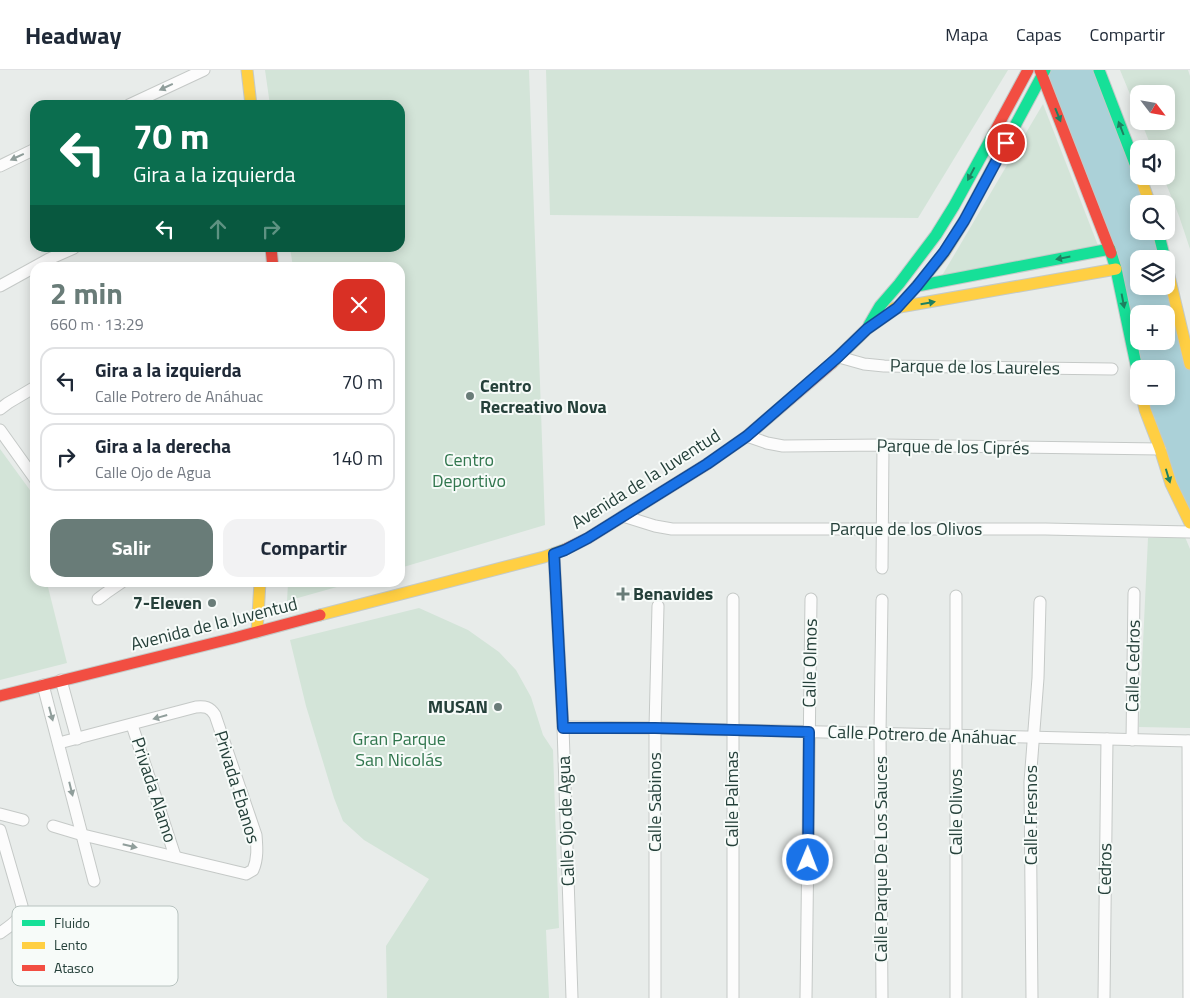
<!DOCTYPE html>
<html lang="es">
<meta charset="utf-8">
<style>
:root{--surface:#fff;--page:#f2f2f3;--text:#1f2937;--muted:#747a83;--line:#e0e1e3;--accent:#697c78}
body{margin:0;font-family:"Titillium Web",sans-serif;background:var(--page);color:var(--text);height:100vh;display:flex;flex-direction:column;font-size:19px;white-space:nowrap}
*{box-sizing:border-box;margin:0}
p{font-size:16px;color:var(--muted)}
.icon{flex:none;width:28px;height:28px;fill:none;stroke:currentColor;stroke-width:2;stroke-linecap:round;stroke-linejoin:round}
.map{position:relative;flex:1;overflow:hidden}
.panel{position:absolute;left:30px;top:192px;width:375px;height:325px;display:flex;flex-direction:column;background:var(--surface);border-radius:15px;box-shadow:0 2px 12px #0003}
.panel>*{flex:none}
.hud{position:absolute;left:30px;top:30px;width:375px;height:152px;border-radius:15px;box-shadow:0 2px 12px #0003;background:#0b6e4f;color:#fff;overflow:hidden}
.needle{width:32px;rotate:121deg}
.controls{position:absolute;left:1130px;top:15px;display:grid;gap:10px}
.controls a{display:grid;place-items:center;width:45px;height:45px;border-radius:10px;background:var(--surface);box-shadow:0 2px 12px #0003;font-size:25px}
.pin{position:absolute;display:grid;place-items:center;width:42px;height:42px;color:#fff;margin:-21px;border:2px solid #fff;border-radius:50%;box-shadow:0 1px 5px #0007}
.me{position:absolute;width:55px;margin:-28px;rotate:1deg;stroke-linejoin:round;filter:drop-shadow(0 0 4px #0008)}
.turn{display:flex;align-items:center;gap:18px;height:105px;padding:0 20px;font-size:22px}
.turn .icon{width:65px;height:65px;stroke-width:2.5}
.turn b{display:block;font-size:35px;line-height:42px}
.lanes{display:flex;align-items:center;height:48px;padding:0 20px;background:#0003;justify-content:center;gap:25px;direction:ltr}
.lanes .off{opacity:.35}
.round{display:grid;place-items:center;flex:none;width:52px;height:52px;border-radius:15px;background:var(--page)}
.overview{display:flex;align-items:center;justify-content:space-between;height:85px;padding:0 20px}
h1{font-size:30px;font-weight:700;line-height:38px;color:var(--accent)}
.cta{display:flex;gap:10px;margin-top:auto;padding:10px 20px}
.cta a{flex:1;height:58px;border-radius:15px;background:var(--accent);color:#fff;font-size:20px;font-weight:700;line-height:58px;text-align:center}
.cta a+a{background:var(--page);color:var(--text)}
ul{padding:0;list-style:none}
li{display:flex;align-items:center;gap:15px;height:68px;margin:0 10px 8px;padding:0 10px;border:2px solid var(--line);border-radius:15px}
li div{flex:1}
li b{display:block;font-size:19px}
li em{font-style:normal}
header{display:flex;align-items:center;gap:30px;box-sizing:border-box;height:70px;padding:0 25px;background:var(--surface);border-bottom:1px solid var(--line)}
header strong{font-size:24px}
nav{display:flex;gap:28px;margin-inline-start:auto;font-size:18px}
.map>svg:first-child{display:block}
</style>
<header>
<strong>Headway</strong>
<nav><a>Mapa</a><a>Capas</a><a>Compartir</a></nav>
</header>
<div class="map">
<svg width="1190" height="928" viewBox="0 0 1190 928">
<rect width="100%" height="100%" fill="#e8ecea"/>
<g fill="#d3e4d8">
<path d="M265,0H529L545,455L400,498V198L293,197L290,178H400V35H270Z"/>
<path d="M546,0H1008L918,148L550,145Z"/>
<path d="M1120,0H1188L1190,6V179L1179,146L1163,106H1166V79H1152L1141,51H1166V24H1139V46Z"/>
<path d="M1043,34L1099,178L940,209Z"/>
<path d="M0,379L35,427V512L47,513L67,593L0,610Z"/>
<path d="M1185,467L1190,479V658L1139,657L1148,468Z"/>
<path d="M288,513V512L351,513L287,531Z"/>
<path d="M419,538L468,560L499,582L516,600L531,627L543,665L553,680L559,858L546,860L549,928H387L386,876L429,809L364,770L343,751L334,728L306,636L290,570Z"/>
</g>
<path fill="#abd1d8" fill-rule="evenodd" d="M1040,0H1100L1150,134H1139V161H1158L1165,189H1139V216H1166L1190,294V453L1143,326H1166V299H1139L1116,199ZM1139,244H1166V271H1139Z"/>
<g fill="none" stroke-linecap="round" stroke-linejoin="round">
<g stroke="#c5c9c7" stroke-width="13">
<g id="street">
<path d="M129,35L204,0"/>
<path d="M0,96L35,79"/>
<path d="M0,216L49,189L74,178"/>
<path d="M839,287L864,294L884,296L1112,299"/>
<path d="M0,339L8,333L35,317"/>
<path d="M0,360L35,409"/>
<path d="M747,366L767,373L783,376L883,375L1160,379"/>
<path d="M623,446L655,456L672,459H1045L1190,462"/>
<path d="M554,484L563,657L572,928"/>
<path d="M882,498L883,375"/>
<path d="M98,529L106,523L122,512"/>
<path d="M61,610L77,669"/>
<path d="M43,615L94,811"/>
<path d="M132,655L175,786"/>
<path d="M563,657L655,658L1190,671"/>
<path d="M1132,670L1134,523"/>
<path d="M1188,671L1189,928"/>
<path d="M0,744L23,750"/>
<path d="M53,756L83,765L246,804L253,800C258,789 257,777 256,765L215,645C210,637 205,636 196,637L59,673"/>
<path d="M0,760L22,836C21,850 11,855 0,863"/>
<path d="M655,928V658L658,536"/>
<path d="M733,928V529"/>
<path d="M806,928L811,529"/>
<path d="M882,928L880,663L882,530"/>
<path d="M956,928V526"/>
<path d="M1032,928L1030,712L1038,608L1040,532"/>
<path d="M1104,928L1107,669"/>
</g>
</g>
<g stroke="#c4cac8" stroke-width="13">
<g id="fast">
<path d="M1099,0L1139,104"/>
<path d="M996,91L1045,0"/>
<path d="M1158,161L1165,189"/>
<path d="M1111,183L1116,199L1139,309"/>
<path d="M917,216L1110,179"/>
<path d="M869,255L880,236L899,214L936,165L954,136L994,63"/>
</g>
</g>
<g stroke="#c4cac8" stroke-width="13">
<g id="slow">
<path d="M247,0L251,35"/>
<path d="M1140,106L1150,134"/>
<path d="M1166,193L1190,294"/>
<path d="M894,238L1116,199"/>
<path d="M832,293L867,259L897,238L917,216L944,183L964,151L996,91"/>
<path d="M1142,326L1145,340L1160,379L1171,414L1190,453"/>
<path d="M320,545L544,487L566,479"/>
<path d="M257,562L260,512"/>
</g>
</g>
<g stroke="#c4cac8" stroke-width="13">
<g id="jam">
<path d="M1040,0L1111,183"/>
<path d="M994,63L1028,0"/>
<path d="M271,178L273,198"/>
<path d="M566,479L588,468L707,394L747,366L832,293"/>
<path d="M0,626L234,568L320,545"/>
</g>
</g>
<use href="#street" stroke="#fcfcfc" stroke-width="11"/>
<use href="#fast" stroke="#16e098" stroke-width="11"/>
<use href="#slow" stroke="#ffcf43" stroke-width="11"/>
<use href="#jam" stroke="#f24e42" stroke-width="11"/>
</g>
<defs><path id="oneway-solid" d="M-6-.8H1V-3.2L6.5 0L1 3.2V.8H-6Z" transform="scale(1.25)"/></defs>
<g fill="#909e9b">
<use href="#oneway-solid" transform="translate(166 17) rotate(155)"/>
<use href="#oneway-solid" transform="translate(17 87) rotate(155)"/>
<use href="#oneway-solid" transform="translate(51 644) rotate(75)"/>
<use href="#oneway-solid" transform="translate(160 647) rotate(164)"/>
<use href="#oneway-solid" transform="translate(71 719) rotate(76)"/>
<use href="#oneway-solid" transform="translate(130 776) rotate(13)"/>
</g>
<g fill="#1f8060">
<use href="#oneway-solid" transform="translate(1058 45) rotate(68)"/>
<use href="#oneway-solid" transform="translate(1121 58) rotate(-111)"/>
<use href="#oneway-solid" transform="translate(971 104) rotate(118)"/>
<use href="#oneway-solid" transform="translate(1063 188) rotate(169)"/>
<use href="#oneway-solid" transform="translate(1123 231) rotate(79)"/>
<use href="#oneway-solid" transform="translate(928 233) rotate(-10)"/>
<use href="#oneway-solid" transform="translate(1168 406) rotate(73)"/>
</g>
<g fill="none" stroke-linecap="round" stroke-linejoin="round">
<g stroke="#114b97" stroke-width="12">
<path id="route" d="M808,790L809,662L655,658H563L554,484L565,480L588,468L707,394L747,366L838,287L867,259L897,238L917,216L944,182L964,151L1006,73"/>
</g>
<use href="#route" stroke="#1a73e8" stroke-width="9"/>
</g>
<g fill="#697c78" stroke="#f7fbf9" stroke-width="2">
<circle cx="470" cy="326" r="5"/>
<path d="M620.5 516.5h5v5h5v5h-5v5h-5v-5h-5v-5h5z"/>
<circle cx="212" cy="533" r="5"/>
<circle cx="498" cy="637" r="5"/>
</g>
<g text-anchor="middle" stroke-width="4" stroke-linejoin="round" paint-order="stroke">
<g font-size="18" fill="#25403a" stroke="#f7fbf9">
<text transform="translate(975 297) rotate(1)" y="6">Parque de los Laureles</text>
<text transform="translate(953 377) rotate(1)" y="6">Parque de los Ciprés</text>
<text transform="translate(646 409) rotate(-32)" y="6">Avenida de la Juventud</text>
<text x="906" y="465">Parque de los Olivos</text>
<text transform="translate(214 554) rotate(-14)" y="6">Avenida de la Juventud</text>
<text transform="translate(810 593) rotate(-89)" y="6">Calle Olmos</text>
<text transform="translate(1133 596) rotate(-89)" y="6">Calle Cedros</text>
<text transform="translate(922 665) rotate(2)" y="6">Calle Potrero de Anáhuac</text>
<text transform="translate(237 717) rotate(73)" y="6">Privada Ebanos</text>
<text transform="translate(154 720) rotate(72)" y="6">Privada Alamo</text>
<text transform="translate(732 729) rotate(-90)" y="6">Calle Palmas</text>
<text transform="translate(655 732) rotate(-90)" y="6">Calle Sabinos</text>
<text transform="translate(956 742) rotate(-90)" y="6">Calle Olivos</text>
<text transform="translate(1031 745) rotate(-90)" y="6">Calle Fresnos</text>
<text transform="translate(566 751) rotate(-92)" y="6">Calle Ojo de Agua</text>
<text transform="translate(881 789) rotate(-90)" y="6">Calle Parque De Los Sauces</text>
<text transform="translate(1105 799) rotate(-89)" y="6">Cedros</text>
</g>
<g font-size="18" font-weight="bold" fill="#25403a" stroke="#f7fbf9" text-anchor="start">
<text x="480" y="322">Centro<tspan x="480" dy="21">Recreativo Nova</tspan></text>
<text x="633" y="530">Benavides</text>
<text x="202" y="539" text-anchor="end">7-Eleven</text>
<text x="488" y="643" text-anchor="end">MUSAN</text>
</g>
<g font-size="18" fill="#31764e" stroke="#f7fbf9">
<text x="469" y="396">Centro<tspan x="469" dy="21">Deportivo</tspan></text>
<text x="399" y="675">Gran Parque<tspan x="399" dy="21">San Nicolás</tspan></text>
</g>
</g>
<rect x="12" y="836" width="166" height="80" rx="8" fill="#f7fbf9" stroke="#b8c3c0" stroke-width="1"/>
<rect x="22" y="850" width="23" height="6" fill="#16e098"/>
<rect x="22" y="872" width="23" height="7" fill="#ffcf43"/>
<rect x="22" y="895" width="23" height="6" fill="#f24e42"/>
<g font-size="14" fill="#25403a">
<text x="54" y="858">Fluido</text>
<text x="54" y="880">Lento</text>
<text x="54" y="903">Atasco</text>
</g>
</svg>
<div class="controls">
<a><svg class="needle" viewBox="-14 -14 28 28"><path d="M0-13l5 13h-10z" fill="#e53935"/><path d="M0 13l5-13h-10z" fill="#747a83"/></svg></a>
<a><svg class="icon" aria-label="sound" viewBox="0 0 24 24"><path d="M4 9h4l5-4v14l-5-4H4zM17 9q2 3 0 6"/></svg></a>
<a><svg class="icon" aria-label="search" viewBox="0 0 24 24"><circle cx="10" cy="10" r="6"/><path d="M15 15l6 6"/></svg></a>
<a><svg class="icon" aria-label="layers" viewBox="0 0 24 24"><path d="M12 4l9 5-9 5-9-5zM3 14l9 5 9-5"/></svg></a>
<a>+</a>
<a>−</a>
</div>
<div class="pin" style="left:1006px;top:73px;background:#d93025"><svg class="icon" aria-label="arrive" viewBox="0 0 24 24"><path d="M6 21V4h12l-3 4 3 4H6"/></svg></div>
<svg class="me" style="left:808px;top:790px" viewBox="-20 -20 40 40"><circle r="17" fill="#1a73e8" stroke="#fff" stroke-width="3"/><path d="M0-11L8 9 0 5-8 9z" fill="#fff"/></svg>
<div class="hud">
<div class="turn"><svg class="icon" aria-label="left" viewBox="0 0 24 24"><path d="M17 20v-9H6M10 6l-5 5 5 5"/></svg><div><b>70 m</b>Gira a la izquierda</div></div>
<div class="lanes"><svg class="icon" aria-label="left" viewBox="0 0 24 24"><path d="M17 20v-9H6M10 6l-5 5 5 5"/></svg><svg class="icon off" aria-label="ahead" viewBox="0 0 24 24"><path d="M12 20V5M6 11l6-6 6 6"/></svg><svg class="icon off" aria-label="right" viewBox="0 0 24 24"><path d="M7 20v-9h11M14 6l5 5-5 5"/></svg></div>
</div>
<section class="panel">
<div class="overview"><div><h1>2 min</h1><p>660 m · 13:29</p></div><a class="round" style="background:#d93025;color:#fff"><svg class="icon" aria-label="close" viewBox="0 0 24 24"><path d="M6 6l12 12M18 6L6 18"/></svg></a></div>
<ul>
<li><svg class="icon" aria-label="left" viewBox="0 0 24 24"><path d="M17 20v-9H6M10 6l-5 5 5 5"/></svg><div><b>Gira a la izquierda</b><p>Calle Potrero de Anáhuac</p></div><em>70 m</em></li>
<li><svg class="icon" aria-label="right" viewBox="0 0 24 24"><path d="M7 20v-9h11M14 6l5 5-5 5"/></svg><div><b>Gira a la derecha</b><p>Calle Ojo de Agua</p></div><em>140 m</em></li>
</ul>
<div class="cta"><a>Salir</a><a>Compartir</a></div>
</section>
</div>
